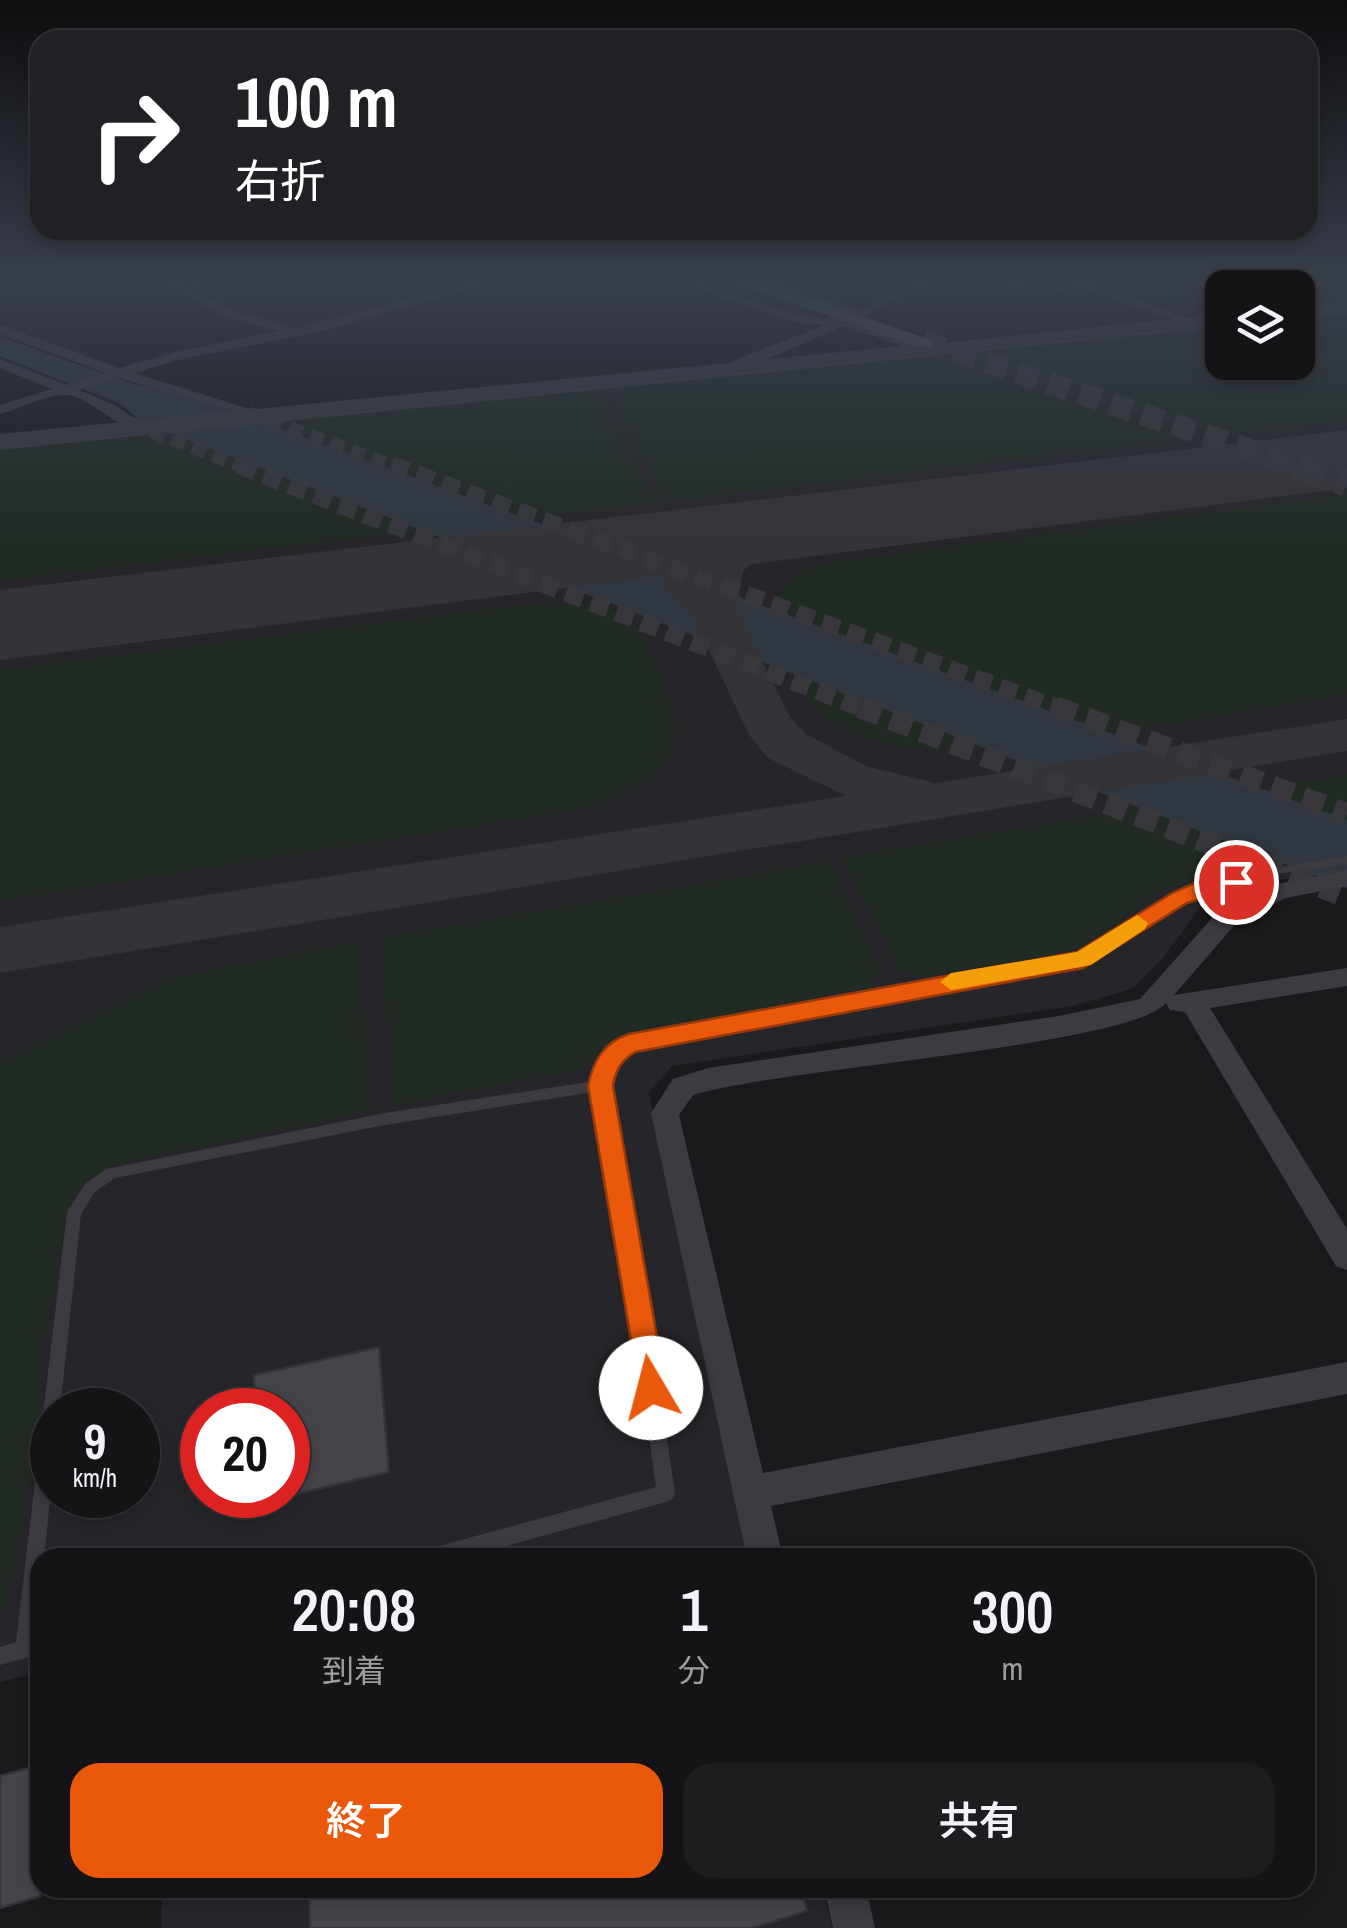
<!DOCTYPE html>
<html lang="ja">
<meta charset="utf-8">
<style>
:root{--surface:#141315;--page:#1d1c1e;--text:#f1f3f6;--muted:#9d9ea0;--line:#333234;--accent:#ea580c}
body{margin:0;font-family:"Archivo Narrow","Noto Sans JP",sans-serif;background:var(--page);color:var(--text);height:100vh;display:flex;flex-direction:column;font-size:38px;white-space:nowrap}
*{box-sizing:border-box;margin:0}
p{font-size:32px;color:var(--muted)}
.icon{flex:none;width:55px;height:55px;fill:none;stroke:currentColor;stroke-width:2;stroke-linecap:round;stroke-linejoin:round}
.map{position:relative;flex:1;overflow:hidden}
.drawer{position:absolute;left:30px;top:1548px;width:1285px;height:350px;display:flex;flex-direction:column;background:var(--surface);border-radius:30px;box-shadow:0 5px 15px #0003,0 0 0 2px var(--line)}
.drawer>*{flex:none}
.banner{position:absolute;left:30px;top:30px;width:1288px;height:210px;border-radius:30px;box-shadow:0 5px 15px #0003,0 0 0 2px var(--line);background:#202124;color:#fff;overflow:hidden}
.controls{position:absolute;left:1205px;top:270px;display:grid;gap:20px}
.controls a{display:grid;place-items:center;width:110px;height:110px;border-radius:20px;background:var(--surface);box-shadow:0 5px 15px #0003,0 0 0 2px var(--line);font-size:50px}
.speed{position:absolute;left:30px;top:1388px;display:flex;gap:20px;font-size:50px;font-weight:700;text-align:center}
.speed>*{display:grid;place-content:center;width:130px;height:130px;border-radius:50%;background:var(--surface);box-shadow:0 5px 15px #0003,0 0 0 2px var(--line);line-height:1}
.speed small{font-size:25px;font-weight:400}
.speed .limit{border:15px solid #d22;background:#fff;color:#111}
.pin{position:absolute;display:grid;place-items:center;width:85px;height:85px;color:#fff;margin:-42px;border:5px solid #fff;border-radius:50%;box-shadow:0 2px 10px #0007}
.me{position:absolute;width:110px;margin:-55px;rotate:352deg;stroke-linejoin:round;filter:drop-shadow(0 0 8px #0008)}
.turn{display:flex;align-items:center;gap:35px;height:210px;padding:0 40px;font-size:45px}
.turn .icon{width:130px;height:130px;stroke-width:2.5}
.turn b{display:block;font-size:70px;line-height:85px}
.eta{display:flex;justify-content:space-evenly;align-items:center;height:170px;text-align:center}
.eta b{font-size:60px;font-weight:600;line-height:70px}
.button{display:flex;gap:20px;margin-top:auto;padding:20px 40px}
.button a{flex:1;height:115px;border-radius:30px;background:var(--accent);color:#fff;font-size:40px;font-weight:600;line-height:115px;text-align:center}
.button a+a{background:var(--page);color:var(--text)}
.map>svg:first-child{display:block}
</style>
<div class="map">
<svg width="1347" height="1928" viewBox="0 0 1347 1928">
<rect width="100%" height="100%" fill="#1a191c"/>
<g fill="#262529" fill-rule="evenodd">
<path d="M1347,309V868L1210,893L1165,956L1132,989L1072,1006L672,1066L649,1093L749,1557L40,1558V1672L0,1682V445L1222,322V362H1298V314ZM52,1410H138V1495H52ZM202,1410H288V1495H202Z"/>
<path d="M162,1888H823L832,1928H161Z"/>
</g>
<g fill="#212a23">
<path d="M1347,314V421L665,502L612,394L623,387L1222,326V362H1298V319Z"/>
<path d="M587,391L603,396L657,503L0,581V450Z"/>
<path d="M1347,494V695L1160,726L932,751L870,741L832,721L807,700L773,612C776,586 793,575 816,564Z"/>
<path d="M559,601C586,602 610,605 632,621C648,633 675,706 676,727C677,734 672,750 669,757C652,784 612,797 584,809L0,901V669Z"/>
<path d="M1347,774V854L1165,887L1084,947L1035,960L923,976L900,971L842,857Z"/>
<path d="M830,861L881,971L871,987L625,1036C603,1046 592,1064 568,1072L394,1105L381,937Z"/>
<path d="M359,941L372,1111L111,1165L72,1196L41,1353L43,1397L11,1587L0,1619V1062L167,978Z"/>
</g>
<path fill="#303740" d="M0,337L130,383L192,396L1347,820V888L144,423L119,403L0,356Z"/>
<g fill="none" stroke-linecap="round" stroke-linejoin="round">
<path stroke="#303740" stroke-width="4" d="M1325,278L1347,284"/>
<path fill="#343438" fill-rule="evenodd" d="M817,511L832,515L838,524L832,533L760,556L743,571L737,610L790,717L806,734L866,766L935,783L1347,719V751L0,973V927L846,796L768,758L749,735L693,616L662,582L668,572L684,569L699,572C726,529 769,521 817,511Z"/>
<path fill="#343438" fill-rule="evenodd" d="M1347,430V488L0,660V590Z"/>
</g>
<g fill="#444449" stroke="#343438" stroke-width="2.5">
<path d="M379,1347L389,1472L288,1496V1410H255L254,1375Z"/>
<path d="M40,1765V1896L0,1908V1776Z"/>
<path d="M309,1888H802L807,1911L753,1928H310Z"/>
</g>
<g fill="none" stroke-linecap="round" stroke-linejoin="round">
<g stroke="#37373c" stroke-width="14" stroke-dasharray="14 8" stroke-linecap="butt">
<path d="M248,413L398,468"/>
<path d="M131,423L246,468"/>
</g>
<g stroke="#37373c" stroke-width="18" stroke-dasharray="18 9" stroke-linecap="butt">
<path d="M239,465L867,710"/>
<path d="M391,465L1062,710"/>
</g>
<g stroke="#37373c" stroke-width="22" stroke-dasharray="22 11" stroke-linecap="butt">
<path d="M860,707L1339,894"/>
<path d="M1055,707L1347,814"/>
</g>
<path stroke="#37373c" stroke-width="22" stroke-dasharray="22 11" stroke-linecap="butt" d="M923,341L1304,468"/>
<path stroke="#37373c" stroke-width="29" stroke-dasharray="29 14" stroke-linecap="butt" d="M1297,465L1347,482"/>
<g fill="#3b3b41" fill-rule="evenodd">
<path d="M1347,310V314L1298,319V315Z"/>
<path d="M1222,323V327L0,450V446Z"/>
<path d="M1347,856V864C1294,873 1237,875 1189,899C1151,917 1121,948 1083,964L632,1048C618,1058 611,1068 607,1086L639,1249L675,1493L672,1499L666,1502L463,1558H419L422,1552L428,1549L656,1487L623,1249L594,1092L385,1125L115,1178L95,1192L81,1214L60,1410H52V1481L44,1558H40V1597L36,1637L40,1636V1654L0,1665V1647L16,1642L67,1212L85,1184L106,1169L385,1113L594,1081C600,1061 610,1047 629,1038L1080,955L1161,903L1191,888L1249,872Z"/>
</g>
<g fill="#3b3b41" fill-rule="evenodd">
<path d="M154,278H169L184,285L230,278L194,290L239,312L296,328L490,278H509L322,331L178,360L134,373L253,410V416L119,378L79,390L115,405L136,420V426C112,428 89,394 63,395C43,396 19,409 0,414V405L52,389L0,368V359L66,385L106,373L0,334V325L120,368L175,352L279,331L229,318Z"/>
<path d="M668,278H685C726,291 811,330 850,314L747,278H764L861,310C891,292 920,278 955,278L904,295L856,322L924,345L1173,319L1078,287L1039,298L984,278H1001L1039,290L1100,278L1092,284L1188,318L1222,314V322L923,353L844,326L740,371L733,367L735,360L825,325L794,322Z"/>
<path d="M1347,302V310L1298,315V307Z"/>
<path d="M1347,870V886L1286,898L1238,921L1174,995L1347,968V986L1210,1008L1347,1229V1270L1336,1266L1185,1012L1170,1010L1166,1003C1130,1046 773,1069 693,1095L679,1115L763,1473L1347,1362V1394L771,1506L783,1558H747L651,1113L673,1079L708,1068L1059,1016L1140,999L1220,909L1273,885Z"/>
<path d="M824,1888H866L875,1928H833Z"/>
</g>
<path fill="#3b3b41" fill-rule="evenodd" d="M923,344L929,346V352L0,446V434Z"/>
<path fill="#57585f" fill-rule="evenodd" d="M722,278H751L934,341L931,346H915Z"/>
</g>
<linearGradient id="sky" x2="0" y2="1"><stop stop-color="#0e0e0f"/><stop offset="0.51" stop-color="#383e4b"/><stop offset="1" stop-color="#383e4b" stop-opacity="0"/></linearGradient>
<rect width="1347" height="548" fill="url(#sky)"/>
<path fill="#ea580c" stroke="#983908" stroke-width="2.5" d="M1236,874L1247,882L1244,887L1187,903L1083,968L635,1052C621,1061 616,1069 613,1086L666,1388L662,1399L651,1403L641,1399L588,1086C593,1061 604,1042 629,1034L1077,952L1172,893L1199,881Z"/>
<path fill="#f59e0b" d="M1137,915L1148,923L1145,929L1091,965L951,990L940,982L951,973L1077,952Z"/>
</svg>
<div class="controls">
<a><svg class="icon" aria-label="layers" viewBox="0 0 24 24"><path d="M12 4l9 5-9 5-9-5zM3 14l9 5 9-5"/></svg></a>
</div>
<div class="speed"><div>9<small>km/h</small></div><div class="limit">20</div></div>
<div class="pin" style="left:1236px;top:882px;background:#d93025"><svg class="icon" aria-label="arrive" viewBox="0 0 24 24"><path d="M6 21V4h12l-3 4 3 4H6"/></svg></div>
<svg class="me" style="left:651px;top:1388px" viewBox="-20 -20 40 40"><circle r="19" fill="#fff"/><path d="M0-13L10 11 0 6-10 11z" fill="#ea580c"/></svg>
<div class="banner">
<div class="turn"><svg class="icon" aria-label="right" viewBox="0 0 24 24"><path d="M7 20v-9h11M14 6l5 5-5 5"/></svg><div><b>100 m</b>右折</div></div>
</div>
<section class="drawer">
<div class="eta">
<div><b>20:08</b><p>到着</p></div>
<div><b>1</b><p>分</p></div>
<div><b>300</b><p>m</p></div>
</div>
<div class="button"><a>終了</a><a>共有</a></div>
</section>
</div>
